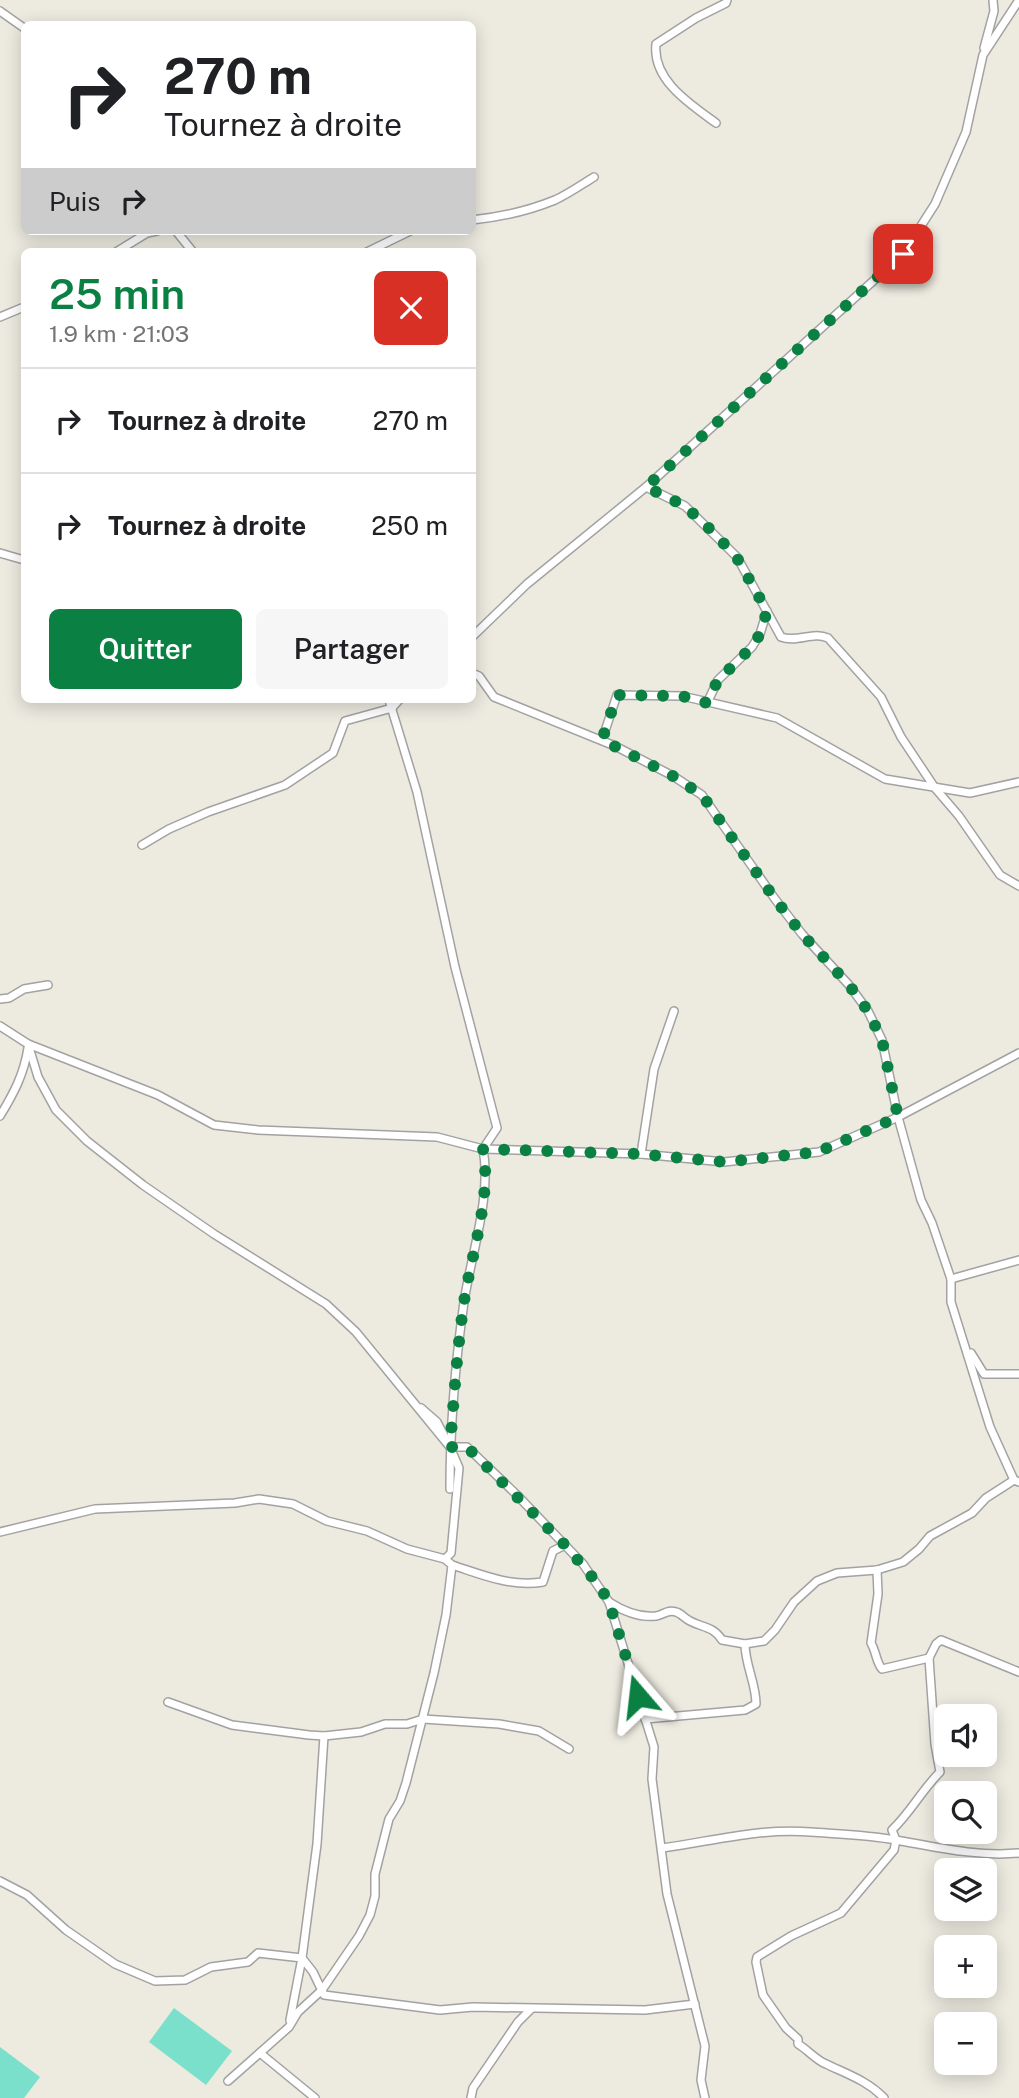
<!DOCTYPE html>
<html lang="fr">
<meta charset="utf-8">
<style>
:root{--surface:#fff;--page:#f6f6f6;--text:#202124;--muted:#757577;--line:#e0e0e0;--accent:#0b8043}
body{margin:0;font-family:"Public Sans",sans-serif;background:var(--page);color:var(--text);height:100vh;display:flex;flex-direction:column;font-size:26px;white-space:nowrap}
*{box-sizing:border-box;margin:0}
p{font-size:23px;color:var(--muted)}
.icon{flex:none;width:38px;height:38px;fill:none;stroke:currentColor;stroke-width:2;stroke-linecap:round;stroke-linejoin:round}
.map{position:relative;flex:1;overflow:hidden}
.details{position:absolute;left:21px;top:248px;width:455px;height:455px;display:flex;flex-direction:column;background:var(--surface);border-radius:10px;box-shadow:0 4px 18px #0003}
.details>*{flex:none}
.top-card{position:absolute;left:21px;top:21px;width:455px;height:214px;border-radius:10px;box-shadow:0 4px 18px #0003;background:#fff;color:var(--text);overflow:hidden}
.buttons{position:absolute;left:934px;top:1704px;display:grid;gap:14px}
.buttons a{display:grid;place-items:center;width:63px;height:63px;border-radius:10px;background:var(--surface);box-shadow:0 4px 18px #0003;font-size:35px}
.pin{position:absolute;display:grid;place-items:center;width:60px;height:60px;color:#fff;margin:-30px;border-radius:14px;box-shadow:0 4px 10px #0006}
.me{position:absolute;width:77px;margin:-38px;rotate:343deg;stroke-linejoin:round;filter:drop-shadow(0 0 5px #0008)}
.turn{display:flex;align-items:center;gap:24px;height:147px;padding:0 28px;font-size:32px}
.turn .icon{width:91px;height:91px;stroke-width:2.5}
.turn b{display:block;font-size:49px;line-height:60px}
.then{display:flex;align-items:center;height:66px;padding:0 28px;background:#0003;gap:14px;font-size:26px}
.round{display:grid;place-items:center;flex:none;width:74px;height:74px;border-radius:10px;background:var(--page)}
.head{display:flex;align-items:center;justify-content:space-between;height:119px;padding:0 28px}
h1{font-size:42px;font-weight:600;line-height:52px;color:var(--accent)}
.cta{display:flex;gap:14px;margin-top:auto;padding:14px 28px}
.cta a{flex:1;height:80px;border-radius:10px;background:var(--accent);color:#fff;font-size:28px;font-weight:600;line-height:80px;text-align:center}
.cta a+a{background:var(--page);color:var(--text)}
ul{padding:0;list-style:none}
li{display:flex;align-items:center;gap:21px;height:105px;padding:0 28px;border-top:2px solid var(--line)}
li div{flex:1}
li b{display:block;font-size:26px}
li em{font-style:normal}
.map>svg:first-child{display:block}
</style>
<div class="map">
<svg width="1019" height="2098" viewBox="0 0 1019 2098">
<rect width="100%" height="100%" fill="#edebe0"/>
<g fill="#7ae0cb">
<path d="M174,2008L232,2051L206,2085L149,2042Z"/>
<path d="M0,2047L40,2077L24,2098H0Z"/>
</g>
<g fill="none" stroke-linecap="round" stroke-linejoin="round">
<g stroke="#a2a2a2" stroke-width="10">
<g id="street">
<path d="M0,11L24,28"/>
<path d="M984,48L994,11L993,0"/>
<path d="M716,123C690,104 652,80 656,44L696,18L726,3L727,0"/>
<path d="M472,220C501,217 528,211 555,200C568,194 581,185 594,177"/>
<path d="M176,231L193,252"/>
<path d="M116,252L147,233L157,231"/>
<path d="M367,252L410,231"/>
<path d="M0,317L24,307"/>
<path d="M646,487L685,506L737,557L781,637C797,643 813,631 828,638L881,697L901,737L935,788L959,816L1000,875L1019,886"/>
<path d="M0,553L24,560"/>
<path d="M472,637L527,584L646,487L903,254L935,204L966,132L983,55L1019,0"/>
<path d="M472,673L479,676L494,697L615,746L673,776L702,795L775,899L802,934L849,985L868,1011L882,1040L898,1117L921,1200L932,1223L951,1279V1302L990,1427L1014,1480"/>
<path d="M389,700L417,792L455,967L497,1128L483,1149C492,1195 471,1255 464,1302C455,1365 450,1427 450,1489"/>
<path d="M707,703L718,680L752,647L760,634L767,611"/>
<path d="M602,740L617,695L682,696L777,718L885,779L970,793L1019,782"/>
<path d="M142,845L169,829L208,812L285,785L333,753L345,721L392,708L399,700"/>
<path d="M0,999L9,998L24,989L48,985"/>
<path d="M0,1026L28,1044L158,1095L214,1125L258,1130L437,1137L483,1149L641,1154L724,1162L819,1152L898,1117L1019,1053"/>
<path d="M28,1044L38,1077L56,1110L87,1141L143,1185L214,1234L326,1304L356,1332L450,1447L459,1468L451,1553L445,1559L452,1565L446,1615L434,1673L406,1783L400,1801L389,1819L375,1874V1896L370,1915L359,1936L322,1990L298,2012L289,2027L228,2081"/>
<path d="M0,1116C14,1093 24,1074 28,1048"/>
<path d="M641,1154L654,1069L674,1011"/>
<path d="M951,1279L1019,1260"/>
<path d="M971,1353L984,1374H1019"/>
<path d="M421,1408L437,1422L450,1447H467L516,1494L583,1564L609,1602L654,1747L652,1779L667,1894L705,2046L701,2080L705,2098"/>
<path d="M0,1532L95,1509L235,1503L259,1499L293,1504L327,1521L367,1531L407,1549L445,1559"/>
<path d="M452,1565C483,1575 510,1587 543,1582L553,1551L565,1545"/>
<path d="M877,1570L878,1594L871,1643C876,1651 876,1662 882,1669L929,1658"/>
<path d="M609,1602C623,1611 638,1618 656,1616C663,1615 668,1609 676,1612C681,1613 685,1619 690,1621C703,1628 713,1626 722,1640L745,1644L764,1641L775,1630L794,1602L817,1581L837,1573L877,1570L903,1562L919,1549L930,1536L972,1513L986,1498L1014,1480L1019,1482"/>
<path d="M168,1702L232,1725L309,1735L324,1736L361,1732L385,1724H407L423,1719L499,1724L539,1731L569,1749"/>
<path d="M645,1719L745,1710L756,1704C756,1683 745,1665 745,1644"/>
<path d="M662,1848C714,1841 757,1828 811,1832C839,1834 869,1835 896,1840C936,1847 978,1857 1019,1853"/>
<path d="M0,1881L27,1895L66,1930L115,1964L155,1981L185,1980L211,1967L248,1962L258,1953L302,1958L313,1972L324,1995L440,2010L473,2007L645,2010L695,2004"/>
<path d="M290,2020L302,1958L317,1844L324,1736"/>
<path d="M260,2053L315,2098"/>
<path d="M471,2098L473,2088L518,2022L531,2009"/>
<path d="M884,2098C868,2081 847,2074 826,2064C816,2060 808,2050 798,2044V2039L786,2028L763,1995L756,1962L757,1957L791,1936L841,1913L894,1850L896,1840L892,1830C910,1813 922,1790 940,1772L935,1744L929,1658L936,1644L941,1640L1019,1672"/>
</g>
</g>
<use href="#street" stroke="#fff" stroke-width="7"/>
</g>
<g fill="none" stroke-linecap="round" stroke-linejoin="round">
<path stroke="#0b8043" stroke-width="12" stroke-dasharray="0 21.6" d="M638,1696L609,1602L598,1584L565,1545L467,1447H450C454,1398 457,1350 464,1302C471,1255 492,1196 483,1149L640,1154L724,1162L818,1152L898,1117L882,1040L868,1011L849,985L802,934L775,899L702,795L673,776L602,740L617,695L682,696L707,703L718,680L752,647L760,634L767,611L737,558L714,533L685,506L646,487L903,254"/>
</g>
</svg>
<div class="buttons">
<a><svg class="icon" aria-label="sound" viewBox="0 0 24 24"><path d="M4 9h4l5-4v14l-5-4H4zM17 9q2 3 0 6"/></svg></a>
<a><svg class="icon" aria-label="search" viewBox="0 0 24 24"><circle cx="10" cy="10" r="6"/><path d="M15 15l6 6"/></svg></a>
<a><svg class="icon" aria-label="layers" viewBox="0 0 24 24"><path d="M12 4l9 5-9 5-9-5zM3 14l9 5 9-5"/></svg></a>
<a>+</a>
<a>−</a>
</div>
<div class="pin" style="left:903px;top:254px;background:#d93025"><svg class="icon" aria-label="arrive" viewBox="0 0 24 24"><path d="M6 21V4h12l-3 4 3 4H6"/></svg></div>
<svg class="me" style="left:638px;top:1696px" viewBox="-20 -20 40 40"><path d="M0-17L14 15 0 8-14 15z" fill="#0b8043" stroke="#fff" stroke-width="4"/></svg>
<div class="top-card">
<div class="turn"><svg class="icon" aria-label="right" viewBox="0 0 24 24"><path d="M7 20v-9h11M14 6l5 5-5 5"/></svg><div><b>270 m</b>Tournez à droite</div></div>
<div class="then">Puis<svg class="icon" aria-label="right" viewBox="0 0 24 24"><path d="M7 20v-9h11M14 6l5 5-5 5"/></svg></div>
</div>
<section class="details">
<div class="head"><div><h1>25 min</h1><p>1.9 km · 21:03</p></div><a class="round" style="background:#d93025;color:#fff"><svg class="icon" aria-label="close" viewBox="0 0 24 24"><path d="M6 6l12 12M18 6L6 18"/></svg></a></div>
<ul>
<li><svg class="icon" aria-label="right" viewBox="0 0 24 24"><path d="M7 20v-9h11M14 6l5 5-5 5"/></svg><div><b>Tournez à droite</b></div><em>270 m</em></li>
<li><svg class="icon" aria-label="right" viewBox="0 0 24 24"><path d="M7 20v-9h11M14 6l5 5-5 5"/></svg><div><b>Tournez à droite</b></div><em>250 m</em></li>
</ul>
<div class="cta"><a>Quitter</a><a>Partager</a></div>
</section>
</div>
